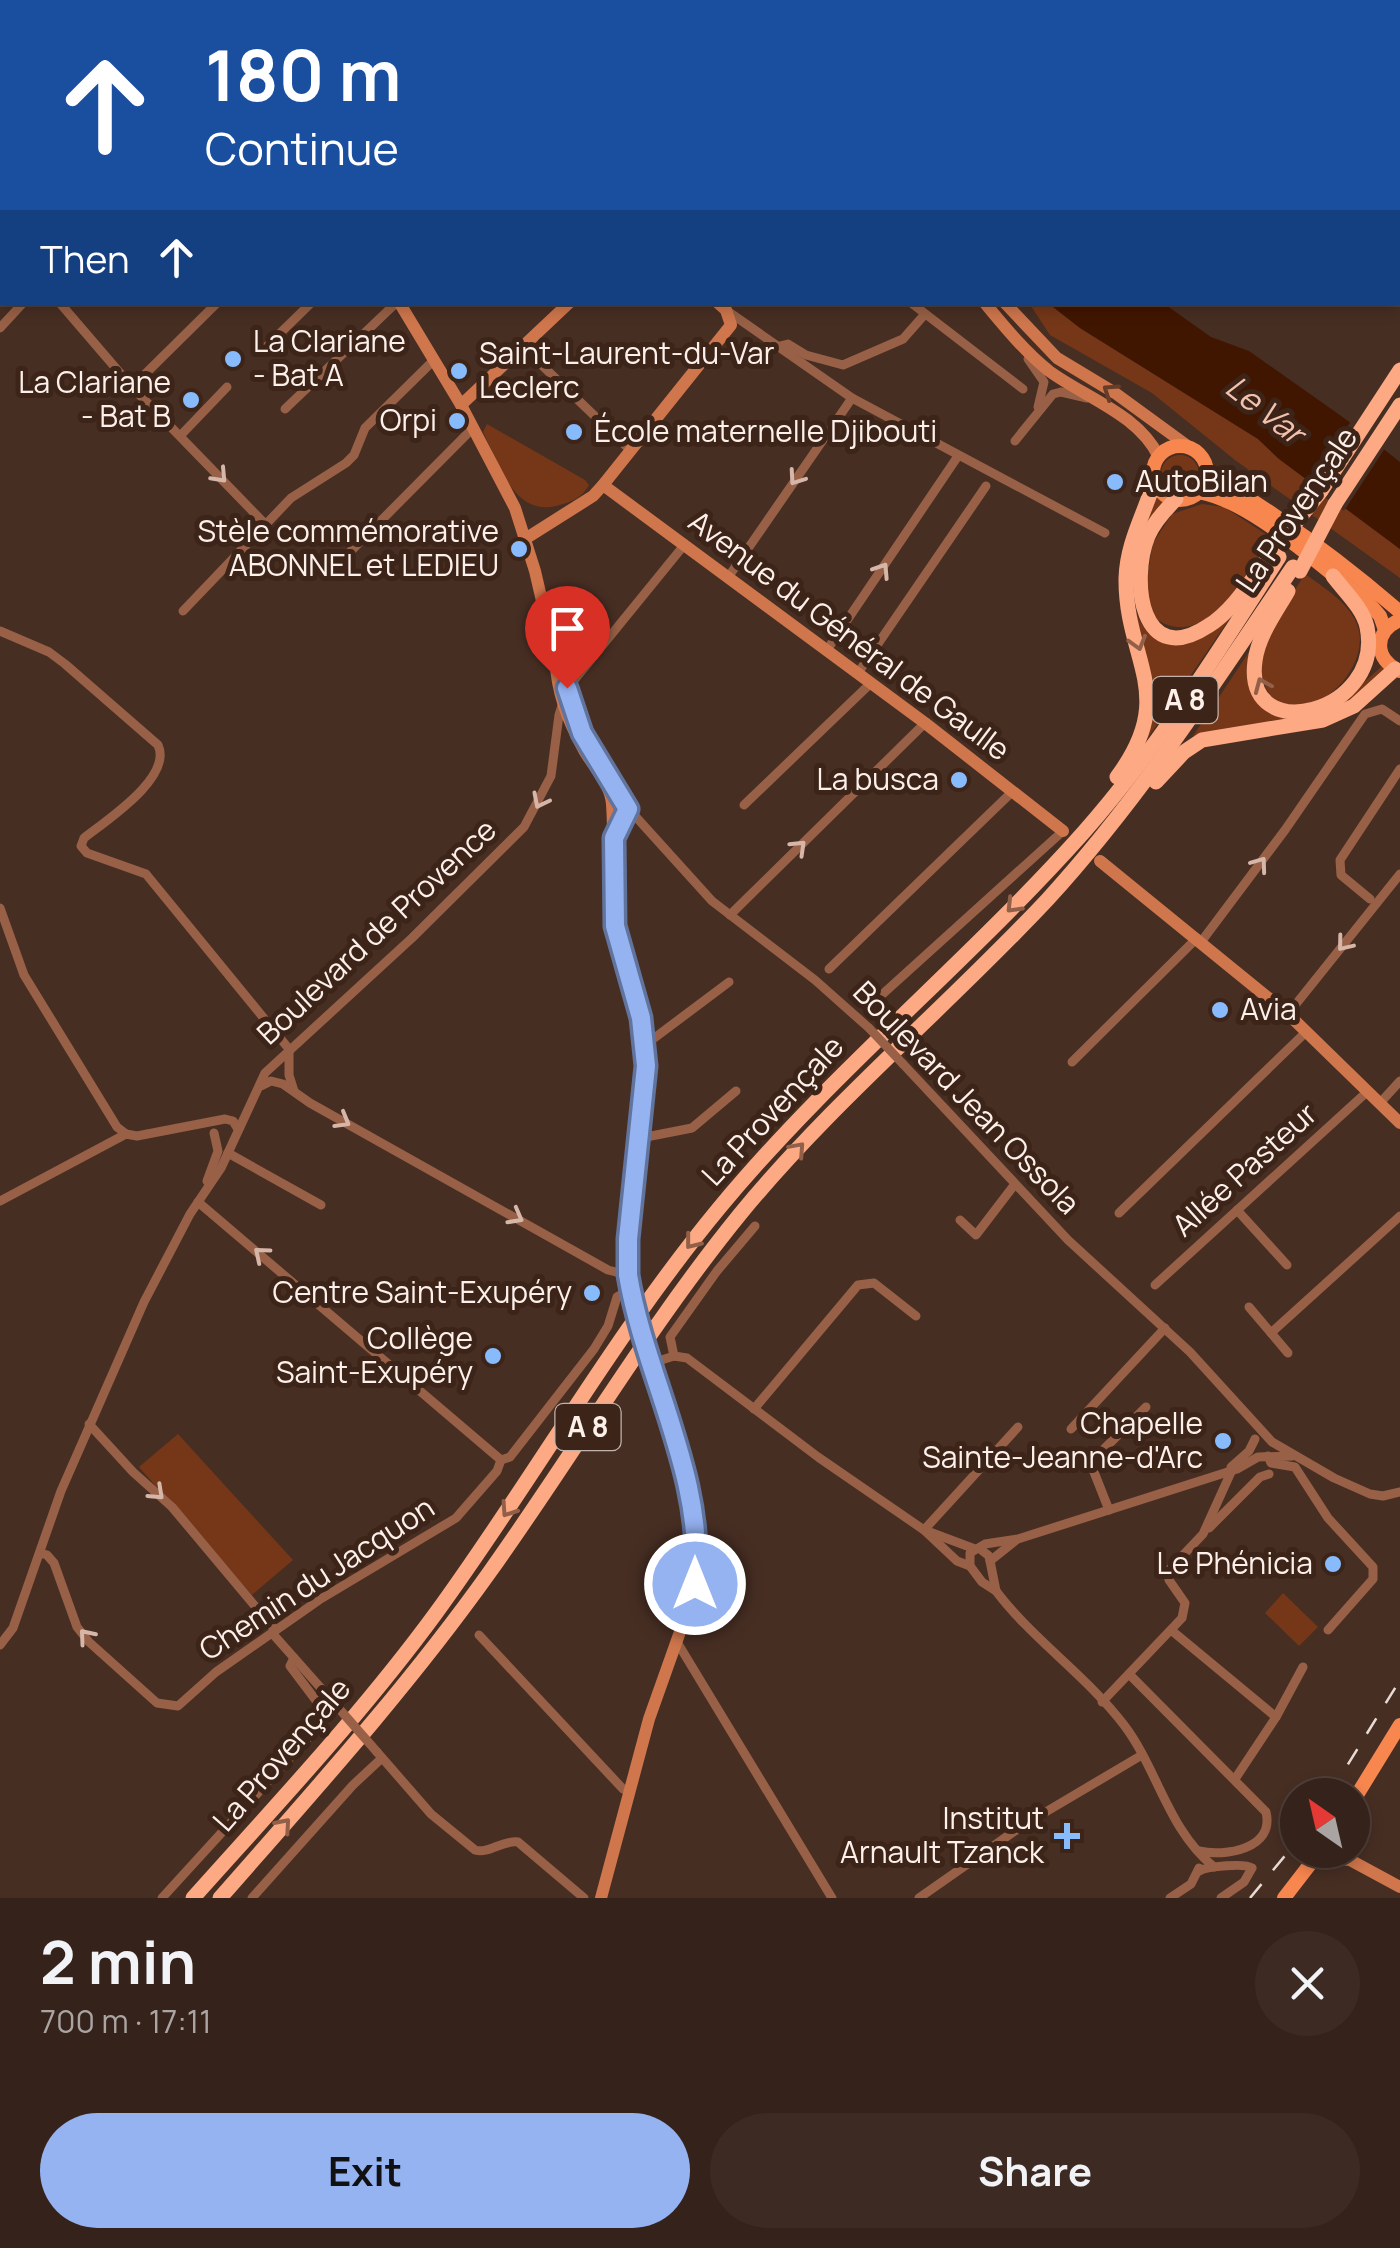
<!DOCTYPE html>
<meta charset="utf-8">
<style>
:root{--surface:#35221a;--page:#3d2a23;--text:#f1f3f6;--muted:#aaa4a2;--line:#4f3f39;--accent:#95b2f1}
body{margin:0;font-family:Manrope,sans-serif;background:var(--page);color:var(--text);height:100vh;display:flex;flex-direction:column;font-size:38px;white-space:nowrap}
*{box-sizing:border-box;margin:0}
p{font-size:32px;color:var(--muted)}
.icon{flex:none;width:55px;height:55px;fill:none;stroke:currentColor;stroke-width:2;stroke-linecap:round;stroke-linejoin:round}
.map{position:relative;height:1898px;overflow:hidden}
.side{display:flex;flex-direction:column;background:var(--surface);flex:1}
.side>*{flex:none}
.banner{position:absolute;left:0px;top:0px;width:1400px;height:305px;box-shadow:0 5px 15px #0003,0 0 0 2px var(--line);background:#1a4fa0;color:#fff;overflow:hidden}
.needle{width:65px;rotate:326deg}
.tools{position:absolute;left:1280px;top:1778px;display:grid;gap:20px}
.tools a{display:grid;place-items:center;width:90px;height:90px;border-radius:50%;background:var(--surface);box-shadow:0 5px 15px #0003,0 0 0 2px var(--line);font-size:50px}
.pin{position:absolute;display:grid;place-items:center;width:85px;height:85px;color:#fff;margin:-102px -42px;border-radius:50% 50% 50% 0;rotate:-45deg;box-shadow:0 0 10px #0007}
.pin .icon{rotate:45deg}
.me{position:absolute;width:110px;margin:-55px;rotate:0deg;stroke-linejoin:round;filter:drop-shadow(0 0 8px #0008)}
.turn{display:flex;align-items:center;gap:35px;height:210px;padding:0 40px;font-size:45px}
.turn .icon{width:130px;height:130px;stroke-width:2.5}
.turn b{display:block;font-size:70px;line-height:85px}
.then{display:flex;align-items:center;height:95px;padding:0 40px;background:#0003;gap:20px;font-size:38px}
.round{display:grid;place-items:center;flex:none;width:105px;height:105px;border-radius:52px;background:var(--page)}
.summary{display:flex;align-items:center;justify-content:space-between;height:170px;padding:0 40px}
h1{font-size:60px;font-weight:700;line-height:75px}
.cta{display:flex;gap:20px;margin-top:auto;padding:20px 40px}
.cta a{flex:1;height:115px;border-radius:60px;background:var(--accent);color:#111;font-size:40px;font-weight:700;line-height:115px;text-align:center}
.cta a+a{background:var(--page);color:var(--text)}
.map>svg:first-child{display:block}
</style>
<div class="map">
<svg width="1400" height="1898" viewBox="0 0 1400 1898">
<rect width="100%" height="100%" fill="#472e23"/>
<g fill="#753718">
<path d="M1029,303H1048L1080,328L1258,439L1279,459L1400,549V578L1235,460L1152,393L1050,335Z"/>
<path d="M487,424L585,480L589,485C581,499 571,502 556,506C513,516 499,463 483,432Z"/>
<circle cx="1180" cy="474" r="19"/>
<path d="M1155,495L1165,503C1126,538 1110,658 1191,640C1207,637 1218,624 1230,618L1147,739C1162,674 1138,658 1131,600C1126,557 1140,533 1155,495Z"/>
<path d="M1202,504L1224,507L1273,539C1248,574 1204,654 1155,618L1145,589L1153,543L1172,514Z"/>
<path d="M1305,574C1323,587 1351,604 1358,627C1368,660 1335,702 1302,706C1272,710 1256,682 1262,656C1269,626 1289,599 1305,574Z"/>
<path d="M1253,646L1270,711L1344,700L1381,667L1386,671L1367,690L1330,714L1193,736Z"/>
<path d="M178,1434L293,1560L252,1595L139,1467Z"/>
<path d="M1283,1593L1318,1627L1299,1646L1265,1613Z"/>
</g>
<path fill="#411601" d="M1048,303H1163L1211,337L1249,351L1344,418L1400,462V549L1279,459L1258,439L1080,328Z"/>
<path fill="#472e23" d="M1353,418L1387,445L1344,511L1309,486Z"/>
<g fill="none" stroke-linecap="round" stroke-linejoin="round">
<path stroke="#411601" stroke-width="2.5" d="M739,0L743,2"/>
<g stroke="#986046" stroke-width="9">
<path d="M72,2L78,0"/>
<path d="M215,2H219"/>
<path d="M0,70L2,72"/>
<path d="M0,95L2,97"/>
<path d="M0,138L2,135"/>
<path d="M0,182L2,179"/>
<path d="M0,239L2,242"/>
<path d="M59,302L132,387L266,525"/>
<path d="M910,302L1023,389"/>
<path d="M726,310L852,398L1105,533"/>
<path d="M0,328L24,302"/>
<path d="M268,345L312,302"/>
<path d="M780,346L788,344L806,355L843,365L903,339L925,314"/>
<path d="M524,348L629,449"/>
<path d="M1028,359L1044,382L1038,407"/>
<path d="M132,387L218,302"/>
<path d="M285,409L397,302"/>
<path d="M181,435L227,387"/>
<path d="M1015,441L1053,394L1061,392L1087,398"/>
<path d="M340,562L473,428"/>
<path d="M729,576L852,398"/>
<path d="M183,611L291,498L346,463L354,455L365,428L434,360"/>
<path d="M0,631L49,652L65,664L158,745C173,777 107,820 84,838L81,846L87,853L146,874L289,1049"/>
<path d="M827,650L958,456"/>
<path d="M858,673L986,486"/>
<path d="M744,805L871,683"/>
<path d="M627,807L712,901L815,980L869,1028"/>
<path d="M1370,899L1341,875L1340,860L1400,769"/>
<path d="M0,908L24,975L117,1127L126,1134"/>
<path d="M730,915L925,723"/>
<path d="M1201,942L1285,830L1365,714L1382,709L1400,721"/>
<path d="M829,969L1013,791"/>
<path d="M875,1001L1063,831"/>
<path d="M1288,1014L1400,874"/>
<path d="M645,1045L729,982"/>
<path d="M289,1049V1075L294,1091"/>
<path d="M1072,1062L1197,938"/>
<path d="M903,1064L1068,1240L1190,1352L1272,1442L1334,1478L1370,1494L1383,1496L1400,1492"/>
<path d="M261,1086L271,1081L283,1084L310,1103L608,1270L628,1275"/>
<path d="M1380,1103L1400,1081"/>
<path d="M641,1138L692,1128L736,1091"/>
<path d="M228,1153L321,1205"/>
<path d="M207,1181L218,1151L214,1133"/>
<path d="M0,1201L126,1134L137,1136L225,1119L233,1121L238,1129"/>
<path d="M198,1202L501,1460"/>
<path d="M1237,1210L1287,1265"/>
<path d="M1119,1213L1307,1031"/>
<path d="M960,1220L976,1235L1015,1184"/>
<path d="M1155,1285L1368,1091"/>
<path d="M1249,1307L1288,1353"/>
<path d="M1271,1333L1400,1216"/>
<path d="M674,1356L670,1337L717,1271L755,1226"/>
<path d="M652,1363L674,1356L687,1358L818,1457L924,1530L957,1561L970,1566L982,1582L996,1591C1033,1640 1087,1676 1124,1725C1158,1770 1168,1830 1214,1867"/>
<path d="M754,1409L858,1285L874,1283L916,1316"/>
<path d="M89,1424L133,1472L172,1507L275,1630"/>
<path d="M1071,1429L1165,1328"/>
<path d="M1268,1456L1271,1463L1295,1467L1328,1518L1373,1567V1579L1328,1630"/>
<path d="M501,1460L510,1457L594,1349L608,1326L617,1297L631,1289"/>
<path d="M1231,1467L1249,1451L1255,1439"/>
<path d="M1109,1510L1092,1467L1094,1459L1146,1407"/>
<path d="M1209,1528L1260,1477L1269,1474"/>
<path d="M924,1530L1018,1427"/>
<path d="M927,1531L975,1549"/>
<path d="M979,1548L989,1556L996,1591"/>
<path d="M40,1553L47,1555L54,1563L77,1627L89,1642L157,1703L178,1706L216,1672L319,1600L456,1518L497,1471L501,1460"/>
<path d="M990,1561L1015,1541"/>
<path d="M970,1566V1553L985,1544L1018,1539L1237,1469L1258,1457L1293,1456"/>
<path d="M1171,1630L1276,1717"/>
<path d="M272,1633L335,1704"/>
<path d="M479,1635L623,1789L629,1791"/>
<path d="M677,1642L832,1898"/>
<path d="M0,1645L13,1628L61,1491L144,1302L190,1214L221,1168L265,1073L412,938L524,827L551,776L559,715L567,689L685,544"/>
<path d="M1129,1674L1266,1812C1275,1849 1225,1857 1199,1851"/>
<path d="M1102,1702L1182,1618L1185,1603L1169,1580V1570L1203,1534L1232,1470"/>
<path d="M377,1752L431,1814L475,1850C489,1854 502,1840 518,1842L584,1898"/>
<path d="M1235,1779L1276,1717L1303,1667"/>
<path d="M1199,1871C1208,1866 1245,1863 1252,1868L1244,1882L1221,1898"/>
<path d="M162,1898L318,1727L324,1711L290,1666L294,1658"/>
<path d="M252,1898L353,1785L382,1758"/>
<path d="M919,1898L1022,1826L1142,1755"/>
<path d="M1170,1898L1191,1884L1199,1868"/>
</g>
<g stroke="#cf764c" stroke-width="12">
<path d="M289,0L291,2"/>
<path d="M589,0L592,2"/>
<path d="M1100,0L1103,2"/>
<path d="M2,40V45"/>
<path d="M1398,264L1400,266"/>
<path d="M399,302L461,405L515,508L535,571L555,657L581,729"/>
<path d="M984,302C1004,326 1025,352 1049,371C1086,398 1138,414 1159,457"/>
<path d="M1004,302L1057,358L1115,393L1189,447"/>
<path d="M461,405L570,302"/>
<path d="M603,485L925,723L1063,831"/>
<path d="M525,539L593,496L603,485L731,325L726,310L717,302"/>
<path d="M555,657C557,693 567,719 584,750C593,766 611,785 612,804C615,844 611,887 615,926C620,967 641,1004 645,1045C654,1129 614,1214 632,1297"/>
<path d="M608,776L628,809L627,816L621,820"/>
<path d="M1100,861L1288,1014L1400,1123"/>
<path d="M1316,1856L1350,1860L1400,1887"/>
<path d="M601,1898L649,1719L692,1598C709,1520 672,1431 650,1356"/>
</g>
<g stroke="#f8864f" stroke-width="14">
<circle cx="1180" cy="473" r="27"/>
<path d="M1207,472C1275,513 1339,559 1400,612"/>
<path d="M1199,492C1254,502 1321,568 1368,602L1380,616L1385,630"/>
<path d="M1400,620C1373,631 1374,660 1400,671"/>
<path d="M1352,1803L1400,1725"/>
<path d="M1284,1898L1321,1850"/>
</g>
<g stroke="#fca984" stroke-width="15">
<path d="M1321,491L1400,370"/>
<path d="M1176,499C1165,510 1154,522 1148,536C1130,581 1141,670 1208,626C1231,612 1248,585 1264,563"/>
<path d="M1335,504L1400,405"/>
<path d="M1288,591C1276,612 1258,636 1255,661C1243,749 1385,713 1367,627C1363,608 1344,591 1333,576"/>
<path d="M1117,777C1179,694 1125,661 1126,578C1127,543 1144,515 1154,482"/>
<path d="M1156,782L1184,752L1202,740L1323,720L1354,706L1395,669"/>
<path d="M193,1898C276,1805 362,1714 436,1613C533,1480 614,1335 720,1207C831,1073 967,963 1083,833C1158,748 1218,652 1279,557"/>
<path d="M220,1898C313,1792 407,1688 489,1573C574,1454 648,1327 741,1213C834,1100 948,1006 1048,899C1141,797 1216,681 1293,567"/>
</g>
<g stroke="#e9dbd4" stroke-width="2.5" stroke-dasharray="18 18" stroke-linecap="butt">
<path d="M1329,1795L1400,1680"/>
<path d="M1250,1898L1298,1840"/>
</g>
<g stroke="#986046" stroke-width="9">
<path d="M869,1028L903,1064"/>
<path d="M335,1704L377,1752"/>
</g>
<path stroke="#cf764c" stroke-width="12" d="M632,1297L650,1356"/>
<g stroke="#fca984" stroke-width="15">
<path d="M1272,552L1321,491"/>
<path d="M1300,571L1335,504"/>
</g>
</g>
<defs><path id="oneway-chevron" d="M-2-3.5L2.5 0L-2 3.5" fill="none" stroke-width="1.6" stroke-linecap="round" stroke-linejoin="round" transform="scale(2.5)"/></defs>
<use stroke="#683d28" href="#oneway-chevron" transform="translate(1110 391) rotate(-146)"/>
<g stroke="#d5b6a8">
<use href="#oneway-chevron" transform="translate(220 476) rotate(47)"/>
<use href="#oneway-chevron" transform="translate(796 478) rotate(125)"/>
<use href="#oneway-chevron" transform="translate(882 570) rotate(-57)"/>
<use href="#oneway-chevron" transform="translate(540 801) rotate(117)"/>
<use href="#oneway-chevron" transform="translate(799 847) rotate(-44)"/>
<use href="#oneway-chevron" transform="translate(1260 864) rotate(-54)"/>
<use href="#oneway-chevron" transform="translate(1344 944) rotate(129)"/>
<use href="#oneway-chevron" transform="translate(343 1121) rotate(30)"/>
<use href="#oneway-chevron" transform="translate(516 1217) rotate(29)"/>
<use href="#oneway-chevron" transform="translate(261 1254) rotate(-140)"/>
<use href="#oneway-chevron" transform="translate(157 1493) rotate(43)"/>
<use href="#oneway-chevron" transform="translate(86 1636) rotate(-130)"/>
</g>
<g stroke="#926049">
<use href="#oneway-chevron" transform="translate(1138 643) rotate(74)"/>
<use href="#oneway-chevron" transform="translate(1262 685) rotate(-113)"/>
<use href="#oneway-chevron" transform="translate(1013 906) rotate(134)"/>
<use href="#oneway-chevron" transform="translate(798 1149) rotate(-48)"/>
<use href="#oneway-chevron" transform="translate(692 1242) rotate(128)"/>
<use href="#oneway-chevron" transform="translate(508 1510) rotate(124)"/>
<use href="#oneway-chevron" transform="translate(284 1825) rotate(-49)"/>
</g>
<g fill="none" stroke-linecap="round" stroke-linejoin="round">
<g stroke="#61749d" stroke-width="25">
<path id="route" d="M567,688L582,733L628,809L614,838L615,926L641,1018L646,1066L628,1239V1275C645,1377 706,1478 695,1584"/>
</g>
<use href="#route" stroke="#95b2f1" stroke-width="18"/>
</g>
<g fill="#88bbfc" stroke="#3c2419" stroke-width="4">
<circle cx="233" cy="359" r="10"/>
<circle cx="459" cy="371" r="10"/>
<circle cx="191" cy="400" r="10"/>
<circle cx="457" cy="421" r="10"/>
<circle cx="574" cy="432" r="10"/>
<circle cx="1115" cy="482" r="10"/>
<circle cx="519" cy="549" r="10"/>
<circle cx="959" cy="780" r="10"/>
<circle cx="1220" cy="1010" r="10"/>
<circle cx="592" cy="1293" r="10"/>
<circle cx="493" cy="1356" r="10"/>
<circle cx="1223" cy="1441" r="10"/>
<circle cx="1333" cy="1564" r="10"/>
<path d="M1062 1821h10v10h10v10h-10v10h-10v-10h-10v-10h10z"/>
</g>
<g text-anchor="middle" stroke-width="10" stroke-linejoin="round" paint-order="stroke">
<g fill="#3c2419" stroke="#c3b3ab" stroke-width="2.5">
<rect x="1152.5" y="677" width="65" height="46" rx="8"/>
<rect x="555.5" y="1404" width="65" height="46" rx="8"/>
</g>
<g font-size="28" font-weight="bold" fill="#fdf0ea">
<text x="1185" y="710">A 8</text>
<text x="588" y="1437">A 8</text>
</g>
<g font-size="30" fill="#fdf0ea" stroke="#3c2419" text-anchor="end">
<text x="253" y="352" text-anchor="start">La Clariane<tspan x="253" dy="34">- Bat A</tspan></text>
<text x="479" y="364" text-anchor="start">Saint-Laurent-du-Var<tspan x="479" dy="34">Leclerc</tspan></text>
<text x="171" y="393">La Clariane<tspan x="171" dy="34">- Bat B</tspan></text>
<text x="437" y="431">Orpi</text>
<text x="594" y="442" text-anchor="start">École maternelle Djibouti</text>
<text x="1135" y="492" text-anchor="start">AutoBilan</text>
<text x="499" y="542">Stèle commémorative<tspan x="499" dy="34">ABONNEL et LEDIEU</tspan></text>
<text x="939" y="790">La busca</text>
<text x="1240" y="1020" text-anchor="start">Avia</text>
<text x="572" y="1303">Centre Saint-Exupéry</text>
<text x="473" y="1349">Collège<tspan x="473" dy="34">Saint-Exupéry</tspan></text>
<text x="1203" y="1434">Chapelle<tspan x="1203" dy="34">Sainte-Jeanne-d'Arc</tspan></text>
<text x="1313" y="1574">Le Phénicia</text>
<text x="1044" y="1829">Institut<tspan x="1044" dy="34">Arnault Tzanck</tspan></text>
</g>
<g font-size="30" fill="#fdf0ea" stroke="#3c2419">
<text transform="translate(1297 510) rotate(-56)" y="10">La Provençale</text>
<text transform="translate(849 636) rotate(37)" y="10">Avenue du Général de Gaulle</text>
<text transform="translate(377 932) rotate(-43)" y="10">Boulevard de Provence</text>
<text transform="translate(966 1098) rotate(46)" y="10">Boulevard Jean Ossola</text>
<text transform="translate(773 1111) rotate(-47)" y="10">La Provençale</text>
<text transform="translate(1245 1170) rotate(-42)" y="10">Allée Pasteur</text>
<text transform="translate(317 1579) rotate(-33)" y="10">Chemin du Jacquon</text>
<text transform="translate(282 1755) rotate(-49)" y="10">La Provençale</text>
</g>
<g font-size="32" font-style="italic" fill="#f2c2ae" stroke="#3c2419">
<text transform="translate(1265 410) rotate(38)" y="11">Le Var</text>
</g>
</g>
</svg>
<div class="tools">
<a><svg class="needle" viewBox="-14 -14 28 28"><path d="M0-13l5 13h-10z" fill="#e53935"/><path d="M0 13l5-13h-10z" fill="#aaa4a2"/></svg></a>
</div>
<div class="pin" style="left:567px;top:688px;background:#d93025"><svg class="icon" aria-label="arrive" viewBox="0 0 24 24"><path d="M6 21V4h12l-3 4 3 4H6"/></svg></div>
<svg class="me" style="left:695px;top:1584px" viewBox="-20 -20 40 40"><circle r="17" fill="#95b2f1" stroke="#fff" stroke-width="3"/><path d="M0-11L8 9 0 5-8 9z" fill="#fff"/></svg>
<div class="banner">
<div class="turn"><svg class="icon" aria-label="ahead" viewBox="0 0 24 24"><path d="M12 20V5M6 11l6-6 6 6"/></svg><div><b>180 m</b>Continue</div></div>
<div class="then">Then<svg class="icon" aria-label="ahead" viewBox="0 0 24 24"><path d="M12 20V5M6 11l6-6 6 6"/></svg></div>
</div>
</div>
<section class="side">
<div class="summary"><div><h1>2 min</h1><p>700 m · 17:11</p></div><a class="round"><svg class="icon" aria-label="close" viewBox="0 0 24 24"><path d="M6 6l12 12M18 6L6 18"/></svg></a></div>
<div class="cta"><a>Exit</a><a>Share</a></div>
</section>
